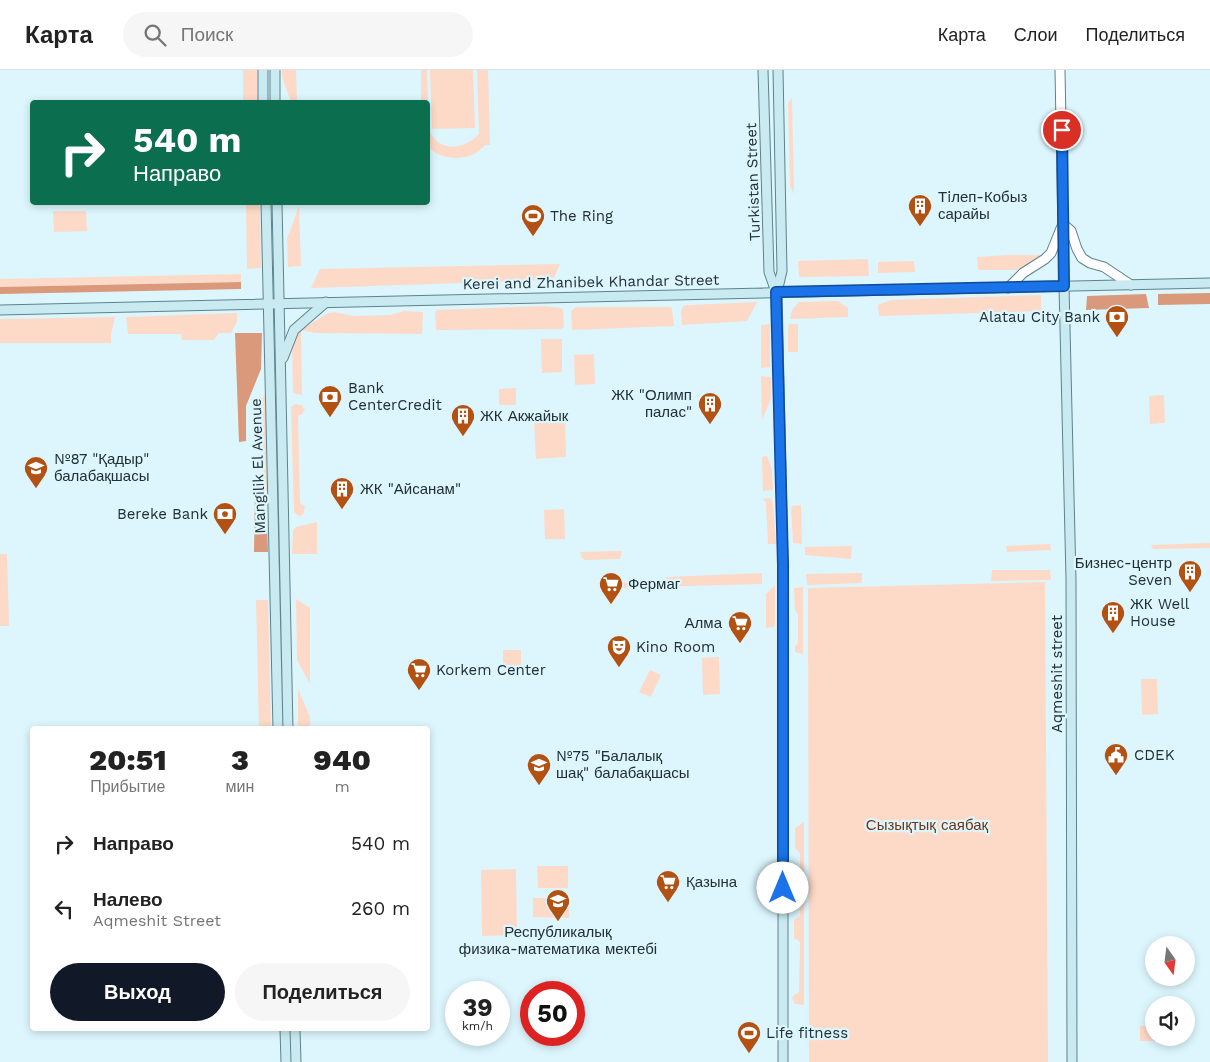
<!DOCTYPE html>
<html lang="ru">
<meta charset="utf-8">
<style>
:root{--surface:#fff;--page:#f6f6f6;--text:#222;--muted:#767676;--line:#e0e0e0;--accent:#111827}
body{margin:0;font-family:"Work Sans",sans-serif;background:var(--page);color:var(--text);height:100vh;display:flex;flex-direction:column;font-size:19px;white-space:nowrap}
*{box-sizing:border-box;margin:0}
p{font-size:16px;color:var(--muted)}
.icon{flex:none;width:28px;height:28px;fill:none;stroke:currentColor;stroke-width:2;stroke-linecap:round;stroke-linejoin:round}
.map{position:relative;flex:1;overflow:hidden}
.side{position:absolute;left:30px;top:656px;width:400px;height:305px;display:flex;flex-direction:column;background:var(--surface);border-radius:5px;box-shadow:0 2px 8px #0003}
.side>*{flex:none}
.guide{position:absolute;left:30px;top:30px;width:400px;height:105px;border-radius:5px;box-shadow:0 2px 8px #0003;background:#0b6e4f;color:#fff;overflow:hidden}
.needle{width:32px;rotate:166deg}
.buttons{position:absolute;left:1145px;top:866px;display:grid;gap:10px}
.buttons a{display:grid;place-items:center;width:50px;height:50px;border-radius:50%;background:var(--surface);box-shadow:0 2px 8px #0003;font-size:25px}
.speed{position:absolute;left:445px;top:911px;display:flex;gap:10px;font-size:25px;font-weight:700;text-align:center}
.speed>*{display:grid;place-content:center;width:65px;height:65px;border-radius:50%;background:var(--surface);box-shadow:0 2px 8px #0003;line-height:1}
.speed small{font-size:12px;font-weight:400}
.speed .limit{border:8px solid #d22;background:#fff;color:#111}
.pin{position:absolute;display:grid;place-items:center;width:42px;height:42px;color:#fff;margin:-21px;border:2px solid #fff;border-radius:50%;box-shadow:0 1px 5px #0007}
.me{position:absolute;width:55px;margin:-28px;rotate:0deg;stroke-linejoin:round;filter:drop-shadow(0 0 4px #0008)}
.turn{display:flex;align-items:center;gap:18px;height:105px;padding:0 20px;font-size:22px}
.turn .icon{width:65px;height:65px;stroke-width:2.5}
.turn b{display:block;font-size:35px;line-height:42px}
.eta{display:flex;justify-content:space-evenly;align-items:center;height:85px;text-align:center}
.eta b{font-size:30px;font-weight:800;line-height:35px}
.primary-button{display:flex;gap:10px;margin-top:auto;padding:10px 20px}
.primary-button a{flex:1;height:58px;border-radius:30px;background:var(--accent);color:#fff;font-size:20px;font-weight:800;line-height:58px;text-align:center}
.primary-button a+a{background:var(--page);color:var(--text)}
ul{padding:0;list-style:none}
li{display:flex;align-items:center;gap:15px;height:65px;padding:0 20px}
li div{flex:1}
li b{display:block;font-size:19px}
li em{font-style:normal}
header{display:flex;align-items:center;gap:30px;box-sizing:border-box;height:70px;padding:0 25px;background:var(--surface);border-bottom:1px solid var(--line)}
header strong{font-size:24px}
nav{display:flex;gap:28px;margin-inline-start:auto;font-size:18px}
.search{width:350px;height:45px;background:var(--page);display:flex;align-items:center;gap:12px;box-sizing:border-box;padding:0 18px;border-radius:28px;color:var(--muted);font-size:19px}
.map>svg:first-child{display:block}
</style>
<header>
<strong>Карта</strong>
<div class="search"><svg class="icon" aria-label="search" viewBox="0 0 24 24"><circle cx="10" cy="10" r="6"/><path d="M15 15l6 6"/></svg>Поиск</div>
<nav><a>Карта</a><a>Слои</a><a>Поделиться</a></nav>
</header>
<div class="map">
<svg width="1210" height="992" viewBox="0 0 1210 992">
<rect width="100%" height="100%" fill="#ddf6fd"/>
<g fill="#fdd9c8">
<path d="M243,0H257L258,32H243Z"/>
<path d="M282,0H296L297,32H291L282,7Z"/>
<path d="M421,0H427L429,60C439,83 464,80 479,64L477,0H488L490,75H485C472,92 443,92 428,77V32H421Z"/>
<path d="M430,0H473L475,58L432,59Z"/>
<path d="M792,28L794,124L790,116L788,33Z"/>
<path d="M246,133H258L260,138L261,198L247,199Z"/>
<path d="M299,136L301,196L288,197L287,169Z"/>
<path d="M53,141H86L87,161L54,162Z"/>
<path d="M1008,185H1040L1039,189L1016,200H978L977,187Z"/>
<path d="M868,189L869,206L799,207L798,191Z"/>
<path d="M914,191L915,202L878,203V192Z"/>
<path d="M560,194L553,210L311,218L320,199Z"/>
<path d="M241,204V212L0,217V209Z"/>
<path d="M1041,225V241L879,246L878,235L891,230Z"/>
<path d="M838,231L848,238V247L790,249L792,240L799,232Z"/>
<path d="M757,232L747,251L682,255L681,241L683,236L688,235Z"/>
<path d="M543,236L561,238L563,240L564,257L561,259L436,260L435,242L437,240Z"/>
<path d="M576,237H671L672,239L674,256L572,260L571,241Z"/>
<path d="M404,241L423,242L422,264L315,263L301,260L302,325L293,323L292,270L298,262L326,244L334,242L354,246L390,245Z"/>
<path d="M237,243V252L231,263H219L214,270H182L181,264H128L126,247Z"/>
<path d="M115,247L111,265V273H0V249Z"/>
<path d="M770,254V297L761,298V255Z"/>
<path d="M789,254H798V282H788V256Z"/>
<path d="M541,269H562V302L542,303Z"/>
<path d="M594,284L595,314L575,315L574,285Z"/>
<path d="M761,306L771,307V329L762,350Z"/>
<path d="M516,318V335H499V319Z"/>
<path d="M265,324L268,423L264,418L262,329Z"/>
<path d="M1164,325L1165,353L1150,354L1149,326Z"/>
<path d="M295,334L301,335L305,339L302,344L298,346L300,433L305,436L303,445L299,446L294,442L291,337Z"/>
<path d="M565,350L566,387L536,389L534,351Z"/>
<path d="M767,386L772,399L773,420L763,421L762,387Z"/>
<path d="M771,428L773,433L776,474H768L766,432L762,429Z"/>
<path d="M801,435L802,474L793,473L791,438L792,436Z"/>
<path d="M564,439L565,469H545L544,440Z"/>
<path d="M317,452V484H292L293,460L296,457Z"/>
<path d="M1210,473V478L1153,479L1151,475Z"/>
<path d="M1050,474L1051,480L1007,482L1006,476Z"/>
<path d="M852,476L851,489L805,485V477Z"/>
<path d="M622,481L620,489L585,490L582,488L580,482Z"/>
<path d="M0,484H7L9,556H0Z"/>
<path d="M992,500H1050L1051,510L991,511Z"/>
<path d="M762,503V514L612,518L616,513L664,511L667,507Z"/>
<path d="M862,503V513L807,515L806,504Z"/>
<path d="M1045,512L1048,992H809L808,518Z"/>
<path d="M775,515V555L774,557L766,558V524Z"/>
<path d="M803,517V584L795,582V576L798,573V544L795,541L794,518Z"/>
<path d="M296,529L310,538V614L297,590Z"/>
<path d="M256,530H268L271,659H259Z"/>
<rect x="503" y="580" width="18" height="26"/>
<path d="M719,587L720,624L703,625L702,588Z"/>
<path d="M650,600L661,605L651,627L639,622Z"/>
<path d="M1141,609H1157L1158,644L1142,645Z"/>
<path d="M298,619L310,647V659H298Z"/>
<path d="M804,752V935L795,934L792,928L794,925L799,922L800,872L794,868V850L800,846V783L795,778V758Z"/>
<path d="M537,796H568V818H538Z"/>
<path d="M516,799L517,865L482,866L481,800Z"/>
<path d="M533,828H570L569,848L533,847Z"/>
<path d="M1140,956H1154V968H1167V971H1140Z"/>
</g>
<g fill="#d9997a">
<path d="M241,212V219L0,224V217Z"/>
<path d="M1210,223V234L1158,235V224Z"/>
<path d="M1146,224L1149,238L1086,240L1087,226Z"/>
<path d="M235,263H262L261,299L246,336V371L239,372Z"/>
<path d="M255,424L267,453L268,482H254Z"/>
</g>
<g fill="none" stroke-linecap="round" stroke-linejoin="round">
<g stroke="#5c838d" stroke-width="11">
<g id="tertiary">
<path d="M1060,0L1064,216"/>
<path d="M1063,154L1071,161L1077,179L1082,188L1090,193L1104,197L1131,215"/>
<path d="M1008,218L1023,203L1045,189L1051,183L1062,156"/>
</g>
</g>
<g stroke="#5c838d" stroke-width="11">
<g id="secondary">
<path d="M263,0V32"/>
<path d="M275,0V32"/>
<path d="M763,0L769,202L776,222"/>
<path d="M778,0L782,201L777,222L783,495V992"/>
<path d="M266,132L278,659"/>
<path d="M277,132L288,659"/>
<path d="M1064,216L1071,509L1072,992"/>
<path d="M0,240L1210,213"/>
<path d="M283,288L294,260L326,232"/>
<path d="M285,959L286,992"/>
<path d="M295,959L296,992"/>
</g>
</g>
<use href="#tertiary" stroke="#fff" stroke-width="9"/>
<use href="#secondary" stroke="#caeaf1" stroke-width="9"/>
</g>
<g fill="none" stroke-linecap="round" stroke-linejoin="round">
<g stroke="#114b97" stroke-width="12">
<path id="route" d="M783,818V495L776,222L1064,216L1062,60"/>
</g>
<use href="#route" stroke="#1a73e8" stroke-width="9"/>
</g>
<defs>
<g id="building-pin" transform="scale(1.25)"><path d="M0 17L-7.5 6A9.5 9.5 0 1 1 7.5 6Z" fill="#b35113" stroke="#ddf6fd"/><path d="M-4-6H4V6H1V3H-1V6H-4ZM-2.5-4.3h1.7v1.8h-1.7ZM.8-4.3h1.7v1.8H.8ZM-2.5-1h1.7V.8h-1.7ZM.8-1h1.7V.8H.8Z" fill="#fff"/></g>
<g id="stadium-pin" transform="scale(1.25)"><path d="M0 17L-7.5 6A9.5 9.5 0 1 1 7.5 6Z" fill="#b35113" stroke="#ddf6fd"/><path d="M0-5a6.5 5 0 1 0 0 10a6.5 5 0 1 0 0-10ZM-3.5-1.8h7v3.6h-7Z" fill="#fff"/></g>
<g id="bank-pin" transform="scale(1.25)"><path d="M0 17L-7.5 6A9.5 9.5 0 1 1 7.5 6Z" fill="#b35113" stroke="#ddf6fd"/><path d="M-6-4H6V4H-6ZM0-2.3a2.3 2.3 0 1 0 0 4.6a2.3 2.3 0 1 0 0-4.6Z" fill="#fff"/></g>
<g id="school-pin" transform="scale(1.25)"><path d="M0 17L-7.5 6A9.5 9.5 0 1 1 7.5 6Z" fill="#b35113" stroke="#ddf6fd"/><path d="M0-5L7-2L0 1L-7-2ZM-4 1L0 2.5L4 1V4Q0 6-4 4Z" fill="#fff"/></g>
<g id="supermarket-pin" transform="scale(1.25)"><path d="M0 17L-7.5 6A9.5 9.5 0 1 1 7.5 6Z" fill="#b35113" stroke="#ddf6fd"/><path d="M-6-5.5h2.5l.6 2H6L4.5 2H-2.5L-4.4-4H-6ZM-1.5 3.2a1.3 1.3 0 1 0 .1 0ZM3 3.2a1.3 1.3 0 1 0 .1 0Z" fill="#fff"/></g>
<g id="theatre-pin" transform="scale(1.25)"><path d="M0 17L-7.5 6A9.5 9.5 0 1 1 7.5 6Z" fill="#b35113" stroke="#ddf6fd"/><path d="M-5-5.5Q0-4 5-5.5V0Q5 5 0 6Q-5 5-5 0ZM-3.3-2.5H-1v1.5H-3.3ZM1-2.5H3.3v1.5H1ZM-2.8 1Q0 5.5 2.8 1Z" fill="#fff"/></g>
<g id="civic-pin" transform="scale(1.25)"><path d="M0 17L-7.5 6A9.5 9.5 0 1 1 7.5 6Z" fill="#b35113" stroke="#ddf6fd"/><path d="M-.6-6.5H3V-4.5H.6V-3L4-1V1h2V6H-6V1h2V-1L-.6-3ZM-1.2 2.5V6h2.4V2.5Z" fill="#fff"/></g>
</defs>
<g fill-rule="evenodd">
<use href="#building-pin" x="920" y="136"/>
<use href="#stadium-pin" x="533" y="146"/>
<use href="#bank-pin" x="1117" y="247"/>
<use href="#bank-pin" x="330" y="327"/>
<use href="#building-pin" x="710" y="334"/>
<use href="#building-pin" x="463" y="346"/>
<use href="#school-pin" x="36" y="398"/>
<use href="#building-pin" x="342" y="419"/>
<use href="#bank-pin" x="225" y="444"/>
<use href="#building-pin" x="1190" y="502"/>
<use href="#supermarket-pin" x="611" y="514"/>
<use href="#building-pin" x="1113" y="543"/>
<use href="#supermarket-pin" x="740" y="553"/>
<use href="#theatre-pin" x="619" y="577"/>
<use href="#supermarket-pin" x="419" y="600"/>
<use href="#civic-pin" x="1116" y="685"/>
<use href="#school-pin" x="539" y="695"/>
<use href="#supermarket-pin" x="668" y="812"/>
<use href="#school-pin" x="558" y="831"/>
<use href="#stadium-pin" x="749" y="963"/>
</g>
<g text-anchor="middle" stroke-width="4.5" stroke-linejoin="round" paint-order="stroke">
<g font-size="15" fill="#203034" stroke="#ddf6fd">
<text transform="translate(753 112) rotate(-92)" y="5">Turkistan Street</text>
<text transform="translate(591 212) rotate(-1)" y="5">Kerei and Zhanibek Khandar Street</text>
<text transform="translate(258 396) rotate(-92)" y="5">Mangilik El Avenue</text>
<text transform="translate(1057 604) rotate(-90)" y="5">Aqmeshit street</text>
</g>
<g font-size="15" fill="#203034" stroke="#ddf6fd" text-anchor="start">
<text x="938" y="132">Тiлеп-Кобыз<tspan x="938" dy="17">сарайы</tspan></text>
<text x="550" y="151">The Ring</text>
<text x="1100" y="252" text-anchor="end">Alatau City Bank</text>
<text x="348" y="323">Bank<tspan x="348" dy="17">CenterCredit</tspan></text>
<text x="692" y="330" text-anchor="end">ЖК "Олимп<tspan x="692" dy="17">палас"</tspan></text>
<text x="480" y="351">ЖК Акжайык</text>
<text x="54" y="394">№87 "Қадыр"<tspan x="54" dy="17">балабақшасы</tspan></text>
<text x="360" y="424">ЖК "Айсанам"</text>
<text x="208" y="449" text-anchor="end">Bereke Bank</text>
<text x="1172" y="498" text-anchor="end">Бизнес-центр<tspan x="1172" dy="17">Seven</tspan></text>
<text x="628" y="519">Фермаг</text>
<text x="1130" y="539">ЖК Well<tspan x="1130" dy="17">House</tspan></text>
<text x="722" y="558" text-anchor="end">Алма</text>
<text x="636" y="582">Kino Room</text>
<text x="436" y="605">Korkem Center</text>
<text x="1134" y="690">CDEK</text>
<text x="556" y="691">№75 "Балалық<tspan x="556" dy="17">шақ" балабақшасы</tspan></text>
<text x="686" y="817">Қазына</text>
<text x="558" y="867" text-anchor="middle">Республикалық<tspan x="558" dy="17">физика-математика мектебі</tspan></text>
<text x="766" y="968">Life fitness</text>
</g>
<g font-size="15" fill="#6f3413" stroke="#ddf6fd">
<text x="927" y="760">Сызықтық саябақ</text>
</g>
</g>
</svg>
<div class="buttons">
<a><svg class="needle" viewBox="-14 -14 28 28"><path d="M0-13l5 13h-10z" fill="#e53935"/><path d="M0 13l5-13h-10z" fill="#767676"/></svg></a>
<a><svg class="icon" aria-label="sound" viewBox="0 0 24 24"><path d="M4 9h4l5-4v14l-5-4H4zM17 9q2 3 0 6"/></svg></a>
</div>
<div class="speed"><div>39<small>km/h</small></div><div class="limit">50</div></div>
<div class="pin" style="left:1062px;top:60px;background:#d93025"><svg class="icon" aria-label="arrive" viewBox="0 0 24 24"><path d="M6 21V4h12l-3 4 3 4H6"/></svg></div>
<svg class="me" style="left:783px;top:818px" viewBox="-20 -20 40 40"><circle r="19" fill="#fff"/><path d="M0-13L10 11 0 6-10 11z" fill="#1a73e8"/></svg>
<div class="guide">
<div class="turn"><svg class="icon" aria-label="right" viewBox="0 0 24 24"><path d="M7 20v-9h11M14 6l5 5-5 5"/></svg><div><b>540 m</b>Направо</div></div>
</div>
<section class="side">
<div class="eta">
<div><b>20:51</b><p>Прибытие</p></div>
<div><b>3</b><p>мин</p></div>
<div><b>940</b><p>m</p></div>
</div>
<ul>
<li><svg class="icon" aria-label="right" viewBox="0 0 24 24"><path d="M7 20v-9h11M14 6l5 5-5 5"/></svg><div><b>Направо</b></div><em>540 m</em></li>
<li><svg class="icon" aria-label="left" viewBox="0 0 24 24"><path d="M17 20v-9H6M10 6l-5 5 5 5"/></svg><div><b>Налево</b><p>Aqmeshit Street</p></div><em>260 m</em></li>
</ul>
<div class="primary-button"><a>Выход</a><a>Поделиться</a></div>
</section>
</div>
